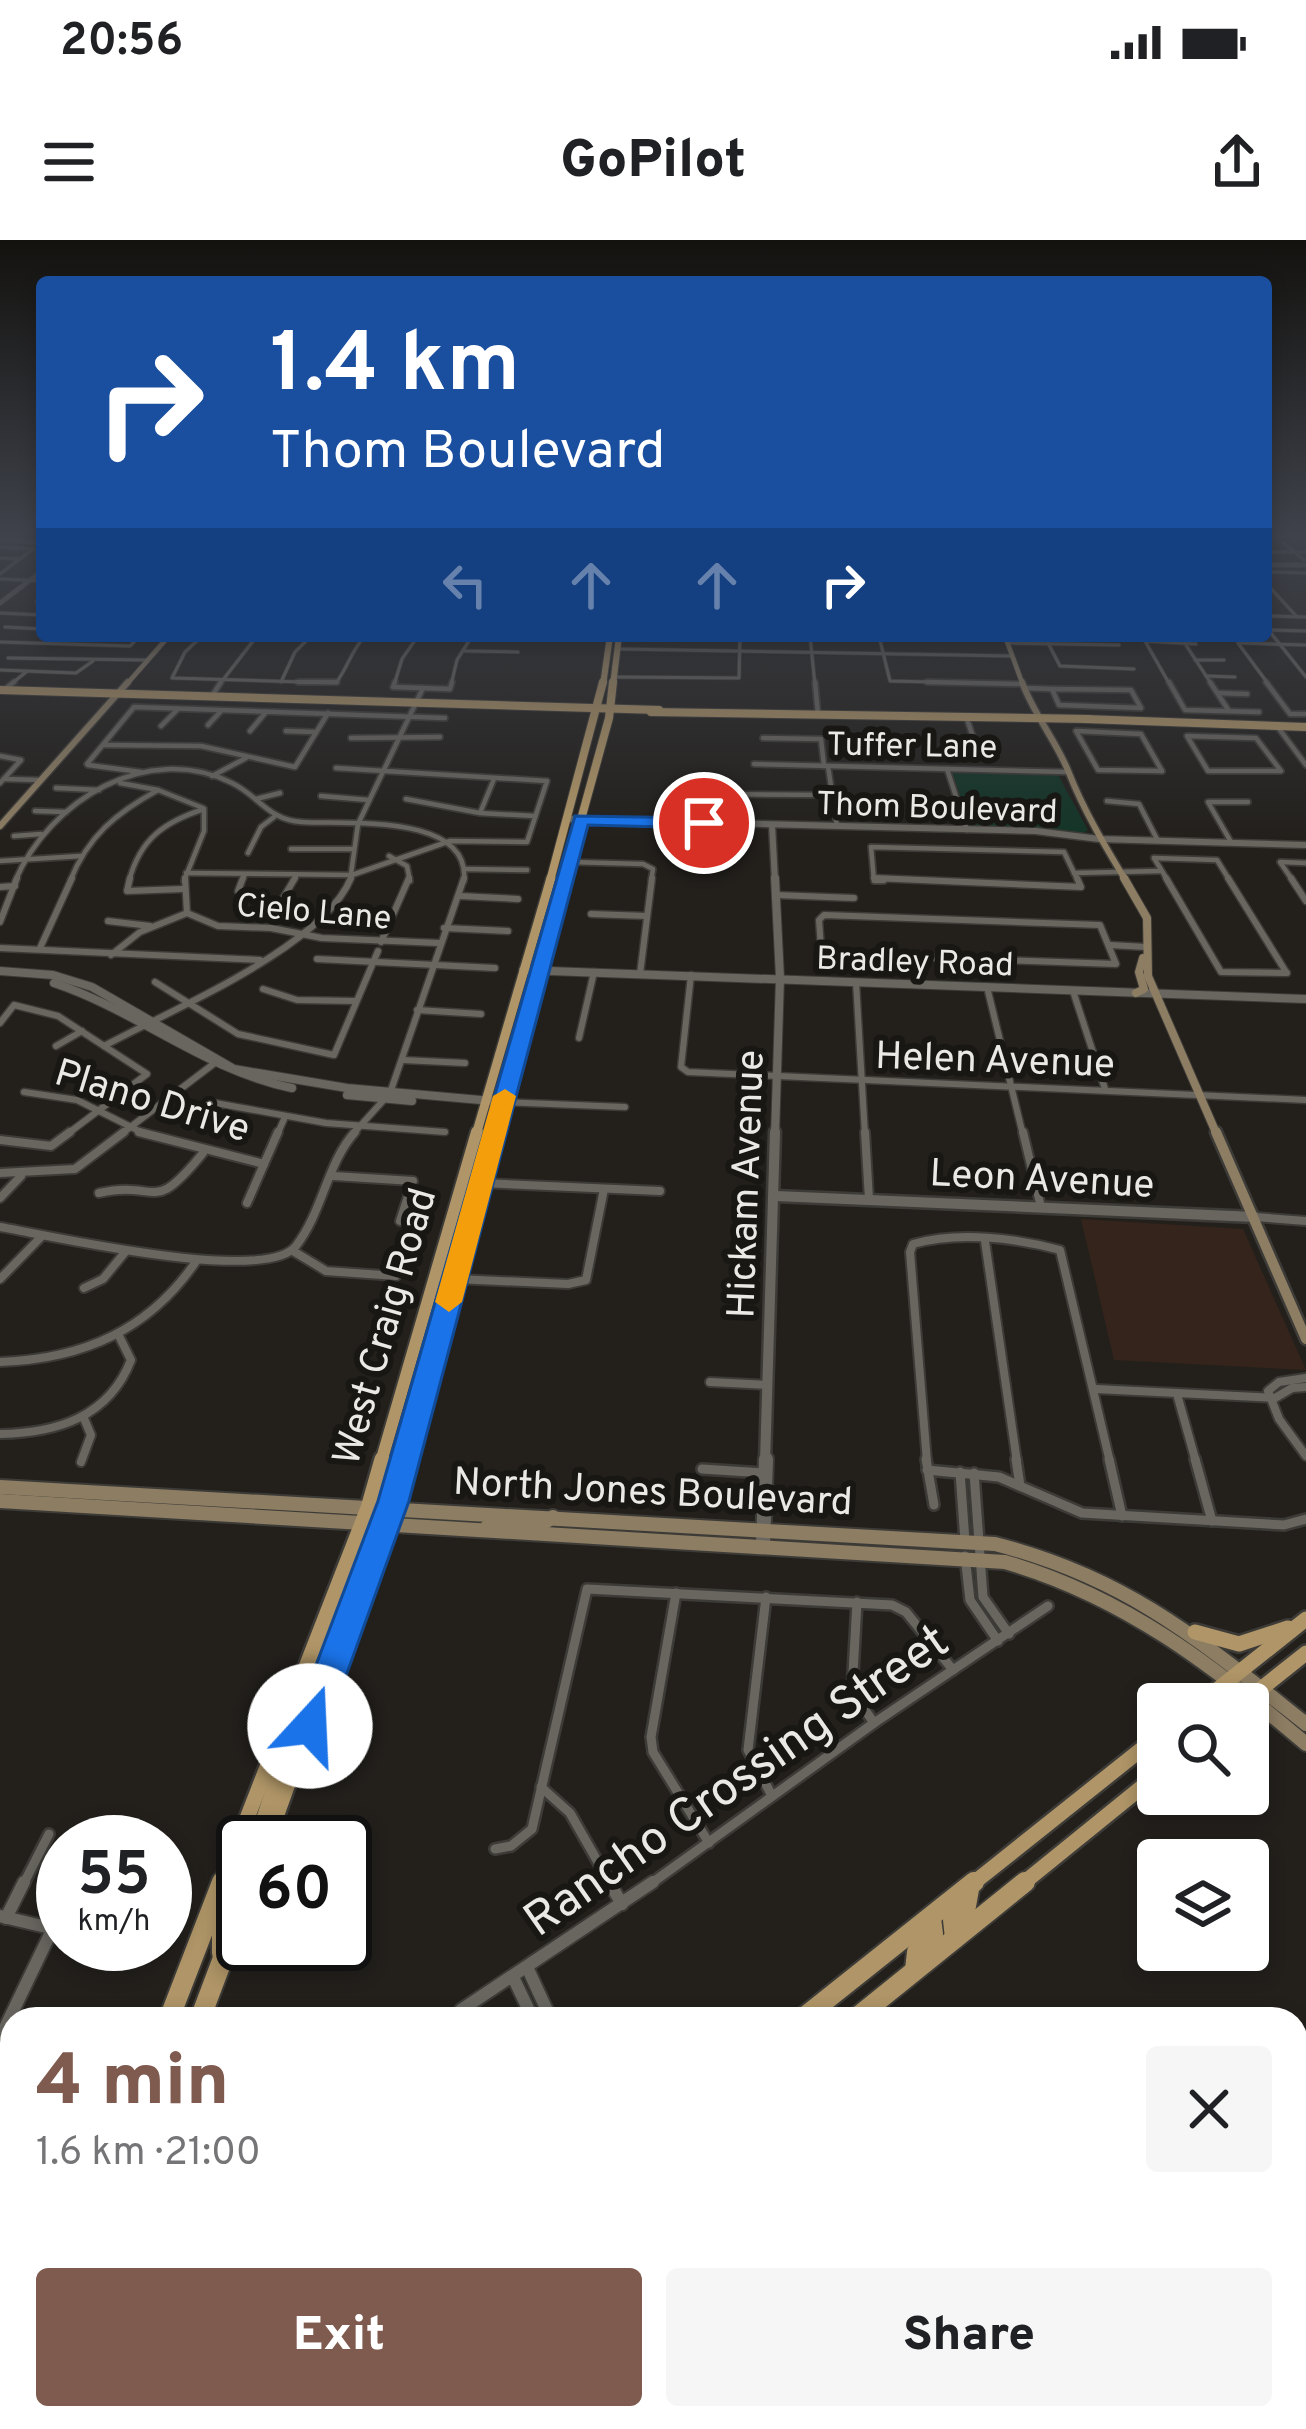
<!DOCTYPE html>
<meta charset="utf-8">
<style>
:root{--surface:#fff;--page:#f6f6f6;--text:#202124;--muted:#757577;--accent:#7f5a4e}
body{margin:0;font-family:Overpass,sans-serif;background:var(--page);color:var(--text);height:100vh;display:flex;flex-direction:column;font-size:45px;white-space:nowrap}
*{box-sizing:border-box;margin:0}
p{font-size:39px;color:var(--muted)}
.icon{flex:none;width:66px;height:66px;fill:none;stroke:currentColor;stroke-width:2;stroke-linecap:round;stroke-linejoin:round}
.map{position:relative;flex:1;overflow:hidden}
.side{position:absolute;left:0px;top:1767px;width:1308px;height:423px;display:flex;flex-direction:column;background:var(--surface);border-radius:36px 36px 0 0;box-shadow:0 6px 18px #0003}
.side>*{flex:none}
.guide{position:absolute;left:36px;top:36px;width:1236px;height:366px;border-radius:12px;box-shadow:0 6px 18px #0003;background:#1a4fa0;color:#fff;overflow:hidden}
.buttons{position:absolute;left:1137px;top:1443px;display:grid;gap:24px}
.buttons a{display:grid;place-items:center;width:132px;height:132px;border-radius:12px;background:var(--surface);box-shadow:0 6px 18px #0003;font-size:60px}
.speed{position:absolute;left:36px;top:1575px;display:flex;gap:24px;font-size:60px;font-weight:700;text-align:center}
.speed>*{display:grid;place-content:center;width:156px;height:156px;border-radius:50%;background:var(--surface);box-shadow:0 6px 18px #0003;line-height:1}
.speed small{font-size:30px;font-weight:400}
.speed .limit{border:6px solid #111;border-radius:18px;background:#fff;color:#111}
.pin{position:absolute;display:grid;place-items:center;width:102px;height:102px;color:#fff;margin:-51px;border:6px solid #fff;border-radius:50%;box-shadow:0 3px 12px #0007}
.me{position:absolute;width:132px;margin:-66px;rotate:20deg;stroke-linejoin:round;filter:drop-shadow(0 0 9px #0008)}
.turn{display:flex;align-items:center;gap:42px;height:252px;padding:0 36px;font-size:54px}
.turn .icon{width:156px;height:156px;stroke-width:2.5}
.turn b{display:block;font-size:84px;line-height:102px}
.lanes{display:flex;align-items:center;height:114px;padding:0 36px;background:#0003;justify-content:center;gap:60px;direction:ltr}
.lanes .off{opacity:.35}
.round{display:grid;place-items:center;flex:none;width:126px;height:126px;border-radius:12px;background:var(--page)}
.summary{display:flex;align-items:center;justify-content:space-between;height:204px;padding:0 36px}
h1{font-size:72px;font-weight:800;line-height:90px;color:var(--accent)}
.primary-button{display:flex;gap:24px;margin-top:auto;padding:24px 36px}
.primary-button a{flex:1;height:138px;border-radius:12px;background:var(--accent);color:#fff;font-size:48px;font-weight:800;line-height:138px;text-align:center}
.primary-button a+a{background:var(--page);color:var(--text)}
.status{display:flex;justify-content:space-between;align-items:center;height:84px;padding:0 60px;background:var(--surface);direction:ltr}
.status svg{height:33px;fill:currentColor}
header{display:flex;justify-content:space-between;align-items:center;height:156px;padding:0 36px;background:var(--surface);font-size:54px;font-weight:800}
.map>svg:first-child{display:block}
</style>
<div class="status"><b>20:56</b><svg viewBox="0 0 49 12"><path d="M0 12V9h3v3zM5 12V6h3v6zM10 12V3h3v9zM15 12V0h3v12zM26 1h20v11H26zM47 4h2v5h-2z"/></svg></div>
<header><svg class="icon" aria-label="menu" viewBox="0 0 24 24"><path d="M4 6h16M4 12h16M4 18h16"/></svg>GoPilot<svg class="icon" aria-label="share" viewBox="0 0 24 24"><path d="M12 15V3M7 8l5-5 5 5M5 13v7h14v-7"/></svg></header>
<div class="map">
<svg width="1306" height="2189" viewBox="0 0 1306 2189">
<rect width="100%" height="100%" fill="#23201c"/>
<path fill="#34241b" d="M1081,979L1243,989L1306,1130L1114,1120Z"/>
<path fill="#153528" d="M952,531L1057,533L1088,590L1080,595L971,588Z"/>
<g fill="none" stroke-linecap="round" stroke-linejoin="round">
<g stroke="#3d3b37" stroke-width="4.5">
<g id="minor-far5">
<path d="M1269,291L1304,320"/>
<path d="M0,296L7,291"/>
<path d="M1274,296H1300"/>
<path d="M0,307L33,309"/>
<path d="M1266,312H1306"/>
<path d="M0,318L20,319"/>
<path d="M1266,332L1306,333"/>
<path d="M0,334L33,309"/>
<path d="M0,339L42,341"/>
<path d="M1266,343L1297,377"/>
<path d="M37,362H42"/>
<path d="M0,373L42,375"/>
<path d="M1266,376L1306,377"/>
<path d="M5,387L42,389"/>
<path d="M1266,387L1306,437"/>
<path d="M1266,390L1306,391"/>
<path d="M202,396L185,412L172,438L336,443C348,427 351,411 365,396"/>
<path d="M810,396L815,445"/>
<path d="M879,396L890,441L1023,444"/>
<path d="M1145,401L1170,445"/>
<path d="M1145,401L1196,404"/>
<path d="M0,402L130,406L140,396"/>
<path d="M1184,402L1212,445"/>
<path d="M1007,403L1119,405"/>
<path d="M1048,403L1060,426L1134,429"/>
<path d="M1238,403L1269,445"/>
<path d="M1240,403L1306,405"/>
<path d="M618,409L1012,416"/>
<path d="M465,411L518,412"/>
<path d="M8,418L146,420"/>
<path d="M1195,420H1224"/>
<path d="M0,430L76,433L93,421"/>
<path d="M1206,436L1235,437"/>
<path d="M615,437L739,438L740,396"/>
<path d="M281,442L295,412L311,396"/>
<path d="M10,445L26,432"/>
<path d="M219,445L257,396"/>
<path d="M394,445L402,419L418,396"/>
<path d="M451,445L457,420L472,396"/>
</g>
</g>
<g stroke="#3d3b37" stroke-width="8">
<g id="minor-far4">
<path d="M298,442H337"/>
<path d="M395,442L393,447L450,449L452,442"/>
<path d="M815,442L818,474"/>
<path d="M927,442L1023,444"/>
<path d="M1169,442L1185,470L1259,472"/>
<path d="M1210,442L1229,471"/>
<path d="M1266,442L1290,474H1306"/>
<path d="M1024,448L1052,449"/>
<path d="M1052,449L1131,450L1141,468L1059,465Z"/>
<path d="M4,450L14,442"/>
<path d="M1218,453L1247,454"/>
<path d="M212,456L221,442"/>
<path d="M966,476L973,497"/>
<path d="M208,485L221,471"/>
<path d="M161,486L178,469"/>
<path d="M1277,486L1306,525"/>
<path d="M250,491L266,472"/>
<path d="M286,491L315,492"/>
<path d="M1076,491L1098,530L1162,531"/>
<path d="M1077,491L1141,494L1162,531"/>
<path d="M1187,496L1256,498L1281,531H1208Z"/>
<path d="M351,498L440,497"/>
<path d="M763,498L821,499L824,526"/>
<path d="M104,505L201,506L295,527L328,473"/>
<path d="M0,516L21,520L0,543"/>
<path d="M87,524L134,467L445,478"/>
<path d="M754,524L1069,532"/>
<path d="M88,525L141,532"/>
<path d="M828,526L837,586"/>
<path d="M947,529L967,590"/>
<path d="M212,536L246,518"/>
<path d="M5,539L40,540"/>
<path d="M120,543L158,550L203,568"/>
<path d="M56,548L99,550"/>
<path d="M321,556L369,560"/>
<path d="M256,559L280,553"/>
<path d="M406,559L480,573L535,576"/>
<path d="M1107,561L1139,564L1158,601"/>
<path d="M35,571L66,572"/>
<path d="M480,573L494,539"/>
<path d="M704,583L706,554L832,555"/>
<path d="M14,596L41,594"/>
<path d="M1231,602L1208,562H1248"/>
<path d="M291,609H352"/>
<path d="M248,613L261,587L274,577"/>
<path d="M389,616L407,626L410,641"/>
<path d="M1154,618L1168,641"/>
<path d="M1154,618L1217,620L1230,641"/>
<path d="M0,621L81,616"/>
<path d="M570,622L643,624L653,629L651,641"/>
<path d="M1280,622L1293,641"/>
<path d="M1281,622L1306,623"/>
<path d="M465,629L527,630"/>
<path d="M186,633L352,635L450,601L527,602L547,541L336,528"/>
<path d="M1074,633L1160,631"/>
<path d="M15,641C50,560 147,501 232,543C259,556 268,580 302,582C343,585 471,572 464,641"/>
<path d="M70,641C88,596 116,573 158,550"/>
<path d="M129,641C140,599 164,582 204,569"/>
<path d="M184,641L204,591V569"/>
<path d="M242,641L245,634"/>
<path d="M293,641L296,636"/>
<path d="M350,641L358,584L423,448"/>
<path d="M884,641H874L871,607L1064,612L1078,641"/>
</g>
</g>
<g stroke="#3d3b37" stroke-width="9">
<g id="minor-far3">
<path d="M130,638L127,651L183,649"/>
<path d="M185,638L187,673"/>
<path d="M243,638L238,651L245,655"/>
<path d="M874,638L1081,647L1077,638"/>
<path d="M1166,638L1221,732L1287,733"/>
<path d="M1228,638L1286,732"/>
<path d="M1291,638L1306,661"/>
<path d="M0,647L15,646"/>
<path d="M776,655L854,658"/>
<path d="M460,656L518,659"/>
<path d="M279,665L295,638"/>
<path d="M187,673L218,686L271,688L322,698L439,703"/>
<path d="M591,674L647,676"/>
<path d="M824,675L1100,685L1116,724L827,714L821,708L819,680Z"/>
<path d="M108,681L150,686"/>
<path d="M0,682L17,638"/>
<path d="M444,688L508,691"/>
<path d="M381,702L409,638"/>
<path d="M1110,705L1146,707"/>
<path d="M0,708L260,720"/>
<path d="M40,708L72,638"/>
<path d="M111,715L140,692L187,673"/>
<path d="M317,719L495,728"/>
<path d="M640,734L652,638"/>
<path d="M691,735L681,827L688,832L1306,860"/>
<path d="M155,742L238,794L334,815L378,711"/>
<path d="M856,742L865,895"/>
<path d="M987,747L1023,895"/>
<path d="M263,749L297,760L355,761"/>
<path d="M1073,751L1105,849"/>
<path d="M417,770L481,774"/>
<path d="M0,783L14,765L58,776L147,834L66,895"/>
<path d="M579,798L594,732"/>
<path d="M56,806L82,791"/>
<path d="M104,806C171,770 323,707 351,638"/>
<path d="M403,820L465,823"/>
<path d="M24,852L77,860L147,895"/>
<path d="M503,862L625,867"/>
<path d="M198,868L215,863L326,883L445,892"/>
<path d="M120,895L216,822"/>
<path d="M277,895L285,877"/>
<path d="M352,895L390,853L464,638"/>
</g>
</g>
<g stroke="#3d3b37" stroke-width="12">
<g id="minor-far2">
<path d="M139,892L264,924"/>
<path d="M865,892L869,959"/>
<path d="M1023,892L1041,967"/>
<path d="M0,900L51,906L70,892"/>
<path d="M0,933L75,929L124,892"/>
<path d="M334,936L413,941L400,981"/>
<path d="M482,943L660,951"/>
<path d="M99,953C160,939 150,978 203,913"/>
<path d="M0,958L21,936"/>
<path d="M247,963L278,892"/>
<path d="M1255,977L1306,981"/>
<path d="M0,987C52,996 265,1045 296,1006C323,971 327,923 355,892"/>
<path d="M985,1001L1017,1222"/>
<path d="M293,1011L326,1031L396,1036"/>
<path d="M435,1038L568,1044L586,1040L604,949"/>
<path d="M0,1039L42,996"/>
<path d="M84,1048L103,1039L126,1011"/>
<path d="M0,1122C83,1119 150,1090 197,1020"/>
<path d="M1306,1138L1279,1142L1268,1151L1279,1179L1306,1216"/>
<path d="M710,1142L767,1145"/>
<path d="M1096,1149L1275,1158L1292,1148L1306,1147"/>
<path d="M1177,1154L1196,1222"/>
<path d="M0,1194C57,1193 109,1177 131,1120L118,1094"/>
<path d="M81,1222L91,1195L83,1176"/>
<path d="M927,1222L910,1012L913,1004C959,991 1015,998 1060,1010L1110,1222"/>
</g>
</g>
<g stroke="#3d3b37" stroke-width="14">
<g id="minor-far1">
<path d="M926,1219L934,1265"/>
<path d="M1016,1219L1020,1246"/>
<path d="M1109,1219L1122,1276"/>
<path d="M1195,1219L1212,1281"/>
<path d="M702,1229L764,1233"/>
<path d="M927,1230L999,1237L1082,1273L1284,1285L1306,1279"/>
<path d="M960,1232L965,1301"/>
<path d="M974,1233L983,1357L1009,1394"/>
<path d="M965,1316L970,1360L998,1401"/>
<path d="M676,1353L651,1497L653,1512L709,1603"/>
<path d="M766,1357L748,1510L772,1556"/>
<path d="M857,1362L852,1451L874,1483"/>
<path d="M541,1547L570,1573L611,1645"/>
<path d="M495,1609L511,1606L532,1589L587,1349L892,1365L906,1372L953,1430"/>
<path d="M23,1645L49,1594"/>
<path d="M649,1645L874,1483L1048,1366"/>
</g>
</g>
<g stroke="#3d3b37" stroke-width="16">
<g id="minor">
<path d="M609,1642L622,1664"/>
<path d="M0,1676L63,1691"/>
<path d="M6,1678L24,1642"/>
<path d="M55,1689L63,1673"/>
<path d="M527,1727L551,1779"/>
<path d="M513,1737L533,1779"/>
<path d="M461,1770L653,1642"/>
<path d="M2,1794L53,1688"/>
<path d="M1296,2091L1306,2079"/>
<path d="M1210,2189L1219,2178"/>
</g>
</g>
<g stroke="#3d3b37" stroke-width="6">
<g id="tertiary-far4">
<path d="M0,300L42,302"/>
<path d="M1266,325H1306"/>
<path d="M0,363L42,331"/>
</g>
</g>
<g stroke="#3d3b37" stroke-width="9">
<g id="tertiary-far3">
<path d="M567,579L1036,591L1099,599L1306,605"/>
<path d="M772,585L775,641"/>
</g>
</g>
<g stroke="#3d3b37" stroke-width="10">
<g id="tertiary-far2">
<path d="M775,638L780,738L775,895"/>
<path d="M523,730L1306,759"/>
<path d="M0,731L53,735L92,747L234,829L347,848L503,862"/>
<path d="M54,743C138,771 204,830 292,848"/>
<path d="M347,855L412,861"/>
</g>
</g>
<g stroke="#3d3b37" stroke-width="15">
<g id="tertiary-far1">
<path d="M776,956L1255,977"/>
<path d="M765,1222L775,892"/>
</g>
</g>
<g stroke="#3d3b37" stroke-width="18">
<path id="tertiary" d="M763,1304L766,1219"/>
</g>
<g stroke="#3d3b37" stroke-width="6">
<g id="secondary-far4">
<path d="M1005,396L1023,445"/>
<path d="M126,445L169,396"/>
</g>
</g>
<g stroke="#3d3b37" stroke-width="9">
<g id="secondary-far3">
<path d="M1022,442C1034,475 1057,502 1069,533C1084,571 1105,606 1126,641"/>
<path d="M0,586L128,442"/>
</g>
</g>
<g stroke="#3d3b37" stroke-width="10">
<g id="secondary-far2">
<path d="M1124,638L1147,678L1148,736L1217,895"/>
<path d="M1136,753L1144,749L1139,732L1143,718"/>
</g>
</g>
<g stroke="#3d3b37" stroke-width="15">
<path id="secondary-far1" d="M1216,892L1306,1099"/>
</g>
<g stroke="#3d3b37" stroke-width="18">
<g id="secondary">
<path d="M0,1247L995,1304C1128,1338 1201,1401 1306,1484"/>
<path d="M0,1261L1005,1322C1123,1356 1213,1425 1306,1504"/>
<path d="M487,1287L540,1285L553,1277"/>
</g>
</g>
<g stroke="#3d3b37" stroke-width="8">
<g id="primary-far5">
<path d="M603,445L610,396"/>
<path d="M613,445L619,396"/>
</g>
</g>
<g stroke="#3d3b37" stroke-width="10">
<g id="primary-far4">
<path d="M0,450L659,470"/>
<path d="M651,472L1089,479"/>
<path d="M1085,479L1306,487"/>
<path d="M550,641L603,442"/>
<path d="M564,641L609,478L613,442"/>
</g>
</g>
<g stroke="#3d3b37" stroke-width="12">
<g id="primary-far3">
<path d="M476,895L551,638"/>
<path d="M494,895L565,638"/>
</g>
</g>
<g stroke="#3d3b37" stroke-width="16">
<g id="primary-far2">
<path d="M381,1222L477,892"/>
<path d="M404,1222L495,892"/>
</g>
</g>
<g stroke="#3d3b37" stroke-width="20">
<g id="primary-far1">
<path d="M1195,1392L1239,1404L1288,1388"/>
<path d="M1199,1464L1306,1379"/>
<path d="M1242,1464L1306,1413"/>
<path d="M256,1602L287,1509L284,1487"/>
<path d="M267,1602L405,1219"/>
<path d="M221,1645L368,1268L382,1219"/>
<path d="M238,1645L243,1632"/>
<path d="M971,1645L1158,1496"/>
<path d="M1021,1645L1158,1534"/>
</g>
</g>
<g stroke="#3d3b37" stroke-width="24">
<g id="primary">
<path d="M955,1698L953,1680L966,1666L969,1649"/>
<path d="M222,1713V1691L239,1642"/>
<path d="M915,1730L917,1712L933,1694L931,1678"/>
<path d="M169,1779L222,1642"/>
<path d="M200,1779L243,1665"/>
<path d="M802,1779L974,1642"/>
<path d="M855,1779L1025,1642"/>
<path d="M8,2189L12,2178"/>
<path d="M46,2189L51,2178"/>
<path d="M287,2189L301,2178"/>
<path d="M349,2189L362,2178"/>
</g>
</g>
<use href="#minor-far5" stroke="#696660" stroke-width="3"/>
<use href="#minor-far4" stroke="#696660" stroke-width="4.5"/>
<use href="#minor-far3" stroke="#696660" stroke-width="6"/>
<use href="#minor-far2" stroke="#696660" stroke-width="8"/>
<use href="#minor-far1" stroke="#696660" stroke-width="9"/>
<use href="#minor" stroke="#696660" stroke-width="12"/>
<use href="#tertiary-far4" stroke="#696660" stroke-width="4.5"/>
<use href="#tertiary-far3" stroke="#696660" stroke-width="6"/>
<use href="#tertiary-far2" stroke="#696660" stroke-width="8"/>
<use href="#tertiary-far1" stroke="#696660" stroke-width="10"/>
<use href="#tertiary" stroke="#696660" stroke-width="14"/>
<use href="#secondary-far4" stroke="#8c7d63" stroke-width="4.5"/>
<use href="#secondary-far3" stroke="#8c7d63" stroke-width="6"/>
<use href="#secondary-far2" stroke="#8c7d63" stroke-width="8"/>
<use href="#secondary-far1" stroke="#8c7d63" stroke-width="10"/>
<use href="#secondary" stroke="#8c7d63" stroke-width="14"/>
<use href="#primary-far5" stroke="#af9567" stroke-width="6"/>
<use href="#primary-far4" stroke="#af9567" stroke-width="8"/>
<use href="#primary-far3" stroke="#af9567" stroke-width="9"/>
<use href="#primary-far2" stroke="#af9567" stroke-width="12"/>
<use href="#primary-far1" stroke="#af9567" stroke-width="15"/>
<use href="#primary" stroke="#af9567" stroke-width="20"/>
</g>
<linearGradient id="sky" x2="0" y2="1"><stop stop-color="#13120f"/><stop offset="0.49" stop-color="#3f424b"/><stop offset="1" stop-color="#3f424b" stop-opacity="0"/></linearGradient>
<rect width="1306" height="598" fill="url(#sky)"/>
<path fill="#1a73e8" stroke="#114b97" stroke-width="3" d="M575,576L704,578L712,583L704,588L588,585L409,1261L328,1486L323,1498L310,1503L298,1498L293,1486L378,1261Z"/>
<path fill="#f59e0b" d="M505,849L516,856L462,1062L449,1072L435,1062L493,856Z"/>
<g text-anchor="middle" stroke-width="12" stroke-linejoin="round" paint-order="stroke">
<g font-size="33" fill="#ebe9e6" stroke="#191713">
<text transform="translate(912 504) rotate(1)" y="12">Tuffer Lane</text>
<text transform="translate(937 566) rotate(2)" y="12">Thom Boulevard</text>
<text transform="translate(314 670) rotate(5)" y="12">Cielo Lane</text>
<text transform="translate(915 720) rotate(2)" y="12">Bradley Road</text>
</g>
<g font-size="39" fill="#ebe9e6" stroke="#191713">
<text transform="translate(995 818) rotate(2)" y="14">Helen Avenue</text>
<text transform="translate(153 859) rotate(17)" y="14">Plano Drive</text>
<text transform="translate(1042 937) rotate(3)" y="14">Leon Avenue</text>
<text transform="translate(744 944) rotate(-88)" y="14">Hickam Avenue</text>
<text transform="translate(383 1086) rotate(-74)" y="14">West Craig Road</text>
<text transform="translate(653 1250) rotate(3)" y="14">North Jones Boulevard</text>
</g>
<g font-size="48" fill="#ebe9e6" stroke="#191713">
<text transform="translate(735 1539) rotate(-35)" y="17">Rancho Crossing Street</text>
</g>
</g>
</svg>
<div class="buttons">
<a><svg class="icon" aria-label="search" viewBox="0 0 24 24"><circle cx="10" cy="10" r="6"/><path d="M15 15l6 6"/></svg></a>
<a><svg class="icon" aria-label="layers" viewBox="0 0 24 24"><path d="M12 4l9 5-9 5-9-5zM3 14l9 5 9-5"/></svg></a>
</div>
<div class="speed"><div>55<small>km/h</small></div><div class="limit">60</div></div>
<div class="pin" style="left:704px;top:583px;background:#d93025"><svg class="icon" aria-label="arrive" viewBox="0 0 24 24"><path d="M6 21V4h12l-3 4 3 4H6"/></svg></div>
<svg class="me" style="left:310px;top:1486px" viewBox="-20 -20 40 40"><circle r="19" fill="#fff"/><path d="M0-13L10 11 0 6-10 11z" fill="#1a73e8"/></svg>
<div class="guide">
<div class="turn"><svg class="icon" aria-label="right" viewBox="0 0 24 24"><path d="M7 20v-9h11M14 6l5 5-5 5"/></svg><div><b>1.4 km</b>Thom Boulevard</div></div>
<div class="lanes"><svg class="icon off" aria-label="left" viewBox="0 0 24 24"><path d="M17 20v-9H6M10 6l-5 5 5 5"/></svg><svg class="icon off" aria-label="ahead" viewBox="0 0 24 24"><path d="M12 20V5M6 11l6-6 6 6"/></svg><svg class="icon off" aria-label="ahead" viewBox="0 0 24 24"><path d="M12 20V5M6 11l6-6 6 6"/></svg><svg class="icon" aria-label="right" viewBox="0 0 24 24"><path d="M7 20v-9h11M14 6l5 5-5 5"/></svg></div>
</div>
<section class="side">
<div class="summary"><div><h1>4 min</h1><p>1.6 km · 21:00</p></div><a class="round"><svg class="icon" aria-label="close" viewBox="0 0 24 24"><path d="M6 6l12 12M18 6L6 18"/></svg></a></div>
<div class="primary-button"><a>Exit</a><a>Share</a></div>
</section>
</div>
